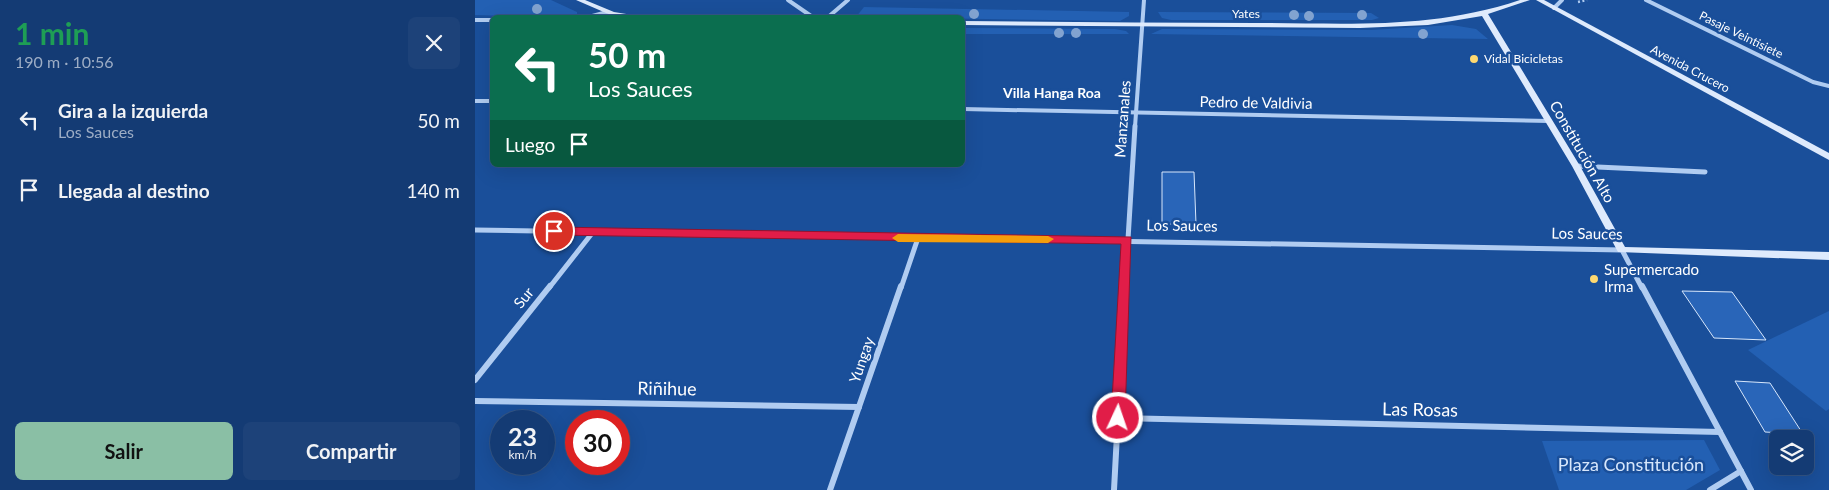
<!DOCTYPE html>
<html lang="es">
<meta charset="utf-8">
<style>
:root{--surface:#143b74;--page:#1d4279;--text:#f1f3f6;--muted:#9dadc5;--line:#335586;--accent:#8abfa5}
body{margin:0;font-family:Lato,sans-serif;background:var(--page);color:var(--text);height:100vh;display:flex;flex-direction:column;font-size:19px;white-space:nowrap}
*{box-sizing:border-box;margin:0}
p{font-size:16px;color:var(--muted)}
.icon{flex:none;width:28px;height:28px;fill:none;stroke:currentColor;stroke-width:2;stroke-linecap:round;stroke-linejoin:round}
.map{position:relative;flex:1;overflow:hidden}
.panel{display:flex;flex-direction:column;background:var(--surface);width:475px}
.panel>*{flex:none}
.guide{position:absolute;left:15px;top:15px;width:475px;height:152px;border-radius:8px;box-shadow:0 5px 20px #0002,0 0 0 1px var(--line);background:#0b6e4f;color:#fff;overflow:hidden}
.tools{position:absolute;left:1294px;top:430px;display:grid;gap:10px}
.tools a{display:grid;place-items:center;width:45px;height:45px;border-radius:8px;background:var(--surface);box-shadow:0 5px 20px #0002,0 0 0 1px var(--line);font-size:25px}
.speed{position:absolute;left:15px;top:410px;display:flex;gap:10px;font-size:25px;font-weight:700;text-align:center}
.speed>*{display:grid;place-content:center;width:65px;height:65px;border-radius:50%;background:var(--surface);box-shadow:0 5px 20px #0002,0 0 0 1px var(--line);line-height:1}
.speed small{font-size:12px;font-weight:400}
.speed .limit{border:8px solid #d22;background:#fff;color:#111}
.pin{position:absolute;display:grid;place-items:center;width:42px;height:42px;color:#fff;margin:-21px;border:2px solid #fff;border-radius:50%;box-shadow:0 1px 5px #0007}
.me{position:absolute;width:55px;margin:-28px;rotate:3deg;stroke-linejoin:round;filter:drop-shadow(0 0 4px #0008)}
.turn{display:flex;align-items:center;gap:18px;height:105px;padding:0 15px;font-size:22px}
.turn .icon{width:65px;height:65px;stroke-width:2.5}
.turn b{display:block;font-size:35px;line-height:42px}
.then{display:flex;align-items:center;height:48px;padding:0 15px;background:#0003;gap:10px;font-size:19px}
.round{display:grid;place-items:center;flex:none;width:52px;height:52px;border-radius:8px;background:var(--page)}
.overview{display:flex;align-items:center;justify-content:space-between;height:85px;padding:0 15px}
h1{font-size:30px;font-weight:700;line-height:38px;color:#1e9e55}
.button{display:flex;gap:10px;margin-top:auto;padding:10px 15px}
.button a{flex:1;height:58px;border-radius:8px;background:var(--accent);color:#111;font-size:20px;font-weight:700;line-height:58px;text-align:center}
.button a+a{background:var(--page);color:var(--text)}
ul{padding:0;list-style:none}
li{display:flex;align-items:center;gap:15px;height:70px;padding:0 15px}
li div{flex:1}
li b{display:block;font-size:19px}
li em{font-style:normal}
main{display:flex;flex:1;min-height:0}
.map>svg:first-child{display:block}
</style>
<main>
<section class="panel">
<div class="overview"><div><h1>1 min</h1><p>190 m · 10:56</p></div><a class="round"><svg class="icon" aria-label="close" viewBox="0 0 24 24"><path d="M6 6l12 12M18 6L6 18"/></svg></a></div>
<ul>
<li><svg class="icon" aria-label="left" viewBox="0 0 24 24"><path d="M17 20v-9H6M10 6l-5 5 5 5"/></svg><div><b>Gira a la izquierda</b><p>Los Sauces</p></div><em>50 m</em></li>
<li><svg class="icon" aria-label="arrive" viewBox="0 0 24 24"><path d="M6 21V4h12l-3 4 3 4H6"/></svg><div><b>Llegada al destino</b></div><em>140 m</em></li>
</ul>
<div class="button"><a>Salir</a><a>Compartir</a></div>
</section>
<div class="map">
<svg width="1354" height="490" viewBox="0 0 1354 490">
<rect width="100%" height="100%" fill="#1a4f9a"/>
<g fill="#2360b3">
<path d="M0,0H76L102,12V15L97,18L0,15Z"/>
<path d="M389,7L654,12V16L645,21L381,17Z"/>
<path d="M683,12L896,13L904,18L897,20H696L687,18Z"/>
<path d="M977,25L1001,29L1013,39L676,34L687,29L896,30Z"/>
<path d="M488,28L640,29L651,31L654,34H488Z"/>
<path d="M1354,311V409L1351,411L1273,350Z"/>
<path d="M1229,440L1245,470L1211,490H1084L1067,441Z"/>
</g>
<g fill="#2965b8" stroke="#d7e7fc">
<path d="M687,172H719L721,224H687Z"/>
<path d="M1207,291L1257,292L1291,340L1239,338Z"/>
<path d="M1260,381L1295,383L1328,434L1290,432Z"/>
</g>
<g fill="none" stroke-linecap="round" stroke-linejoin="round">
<path stroke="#b0ccf1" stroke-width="2.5" stroke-dasharray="2 2.5" stroke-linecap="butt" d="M1103,2L1112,0"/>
<g stroke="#b0ccf1" stroke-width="4">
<path d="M313,0L339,18"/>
<path d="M1171,0L1338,82L1354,86"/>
<path d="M1079,8L1087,0"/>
<path d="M110,18L132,12"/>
<path d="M352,18L373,0"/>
<path d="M0,20H18"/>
<path d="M0,101H18"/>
<path d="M488,109L1074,121"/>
<path d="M660,127L669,0"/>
</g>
<g stroke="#b0ccf1" stroke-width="5">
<path d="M1101,166L1230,172"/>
<path d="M0,230L1147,250L1167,288"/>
<path d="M74,288L118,232"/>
<path d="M426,288L443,238"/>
<path d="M650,288L660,126"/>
</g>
<g stroke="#b0ccf1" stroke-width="6">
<path d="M1167,286L1276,490"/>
<path d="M0,380L75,286"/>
<path d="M0,401L384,407"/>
<path d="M643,418L1245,432"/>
<path d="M355,490L426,286"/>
<path d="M639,490L650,286"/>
<path d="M1235,490L1266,471"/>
</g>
<g fill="#deeafc" fill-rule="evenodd">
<path d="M101,0H110L139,12L176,18L138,16Z"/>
<path d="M1045,0H1055L1013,14L1105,166L1150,247L1354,252V260L1143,252L1097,166L1007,16L953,25L885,28L488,25V21C585,22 682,23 779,23C873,23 955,30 1045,0Z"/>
<path d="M1061,0H1069L1354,153V160Z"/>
</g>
</g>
<g fill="#82a3d0">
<circle cx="62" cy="9" r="5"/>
<circle cx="499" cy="14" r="5"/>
<circle cx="819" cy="15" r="5"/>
<circle cx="887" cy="15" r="5"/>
<circle cx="834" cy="16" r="5"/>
<circle cx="584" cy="33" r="5"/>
<circle cx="601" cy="33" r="5"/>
<circle cx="948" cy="34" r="5"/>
</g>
<path fill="#e11d48" stroke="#92132f" d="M79,227L656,237L650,418L648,423L643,424L638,423L636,418L646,244L79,235L73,231Z"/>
<path fill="#f59e0b" d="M423,234L573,236L579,239L573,243L423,242L417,238Z"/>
<g fill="#ffd970" stroke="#1a4f9a" stroke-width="2">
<circle cx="999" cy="59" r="5"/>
<circle cx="1119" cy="279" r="5"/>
</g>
<g text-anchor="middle" stroke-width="5" stroke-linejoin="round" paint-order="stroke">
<g font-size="12" fill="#fff" stroke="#1a4f9a">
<text x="771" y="18">Yates</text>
<text transform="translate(1266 35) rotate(26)" y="4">Pasaje Veintisiete</text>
<text transform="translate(1215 69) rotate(28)" y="4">Avenida Crucero</text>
</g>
<g font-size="12" fill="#fff" stroke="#1a4f9a" text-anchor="start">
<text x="1009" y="63">Vidal Bicicletas</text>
</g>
<g font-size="14" font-weight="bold" fill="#fff" stroke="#1a4f9a">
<text x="577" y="98">Villa Hanga Roa</text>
</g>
<g font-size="15" fill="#fff" stroke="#1a4f9a">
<text transform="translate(781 103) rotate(1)" y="5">Pedro de Valdivia</text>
<text transform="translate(648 119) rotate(-86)" y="5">Manzanales</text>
<text transform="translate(1107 152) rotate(60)" y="5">Constitución Alto</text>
<text transform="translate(707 226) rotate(1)" y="5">Los Sauces</text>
<text transform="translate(1112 234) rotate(1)" y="5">Los Sauces</text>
<text transform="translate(49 298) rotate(-51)" y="5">Sur</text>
<text transform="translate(387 360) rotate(-71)" y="5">Yungay</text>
</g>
<g font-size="15" fill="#fff" stroke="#1a4f9a" text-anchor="start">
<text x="1129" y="275">Supermercado<tspan x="1129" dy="17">Irma</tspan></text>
</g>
<g font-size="18" fill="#fff" stroke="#1a4f9a">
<text transform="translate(192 389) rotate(1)" y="6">Riñihue</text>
<text transform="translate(945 410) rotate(1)" y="6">Las Rosas</text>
</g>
<g font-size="18" fill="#d7e7fc" stroke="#1a4f9a">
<text x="1156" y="471">Plaza Constitución</text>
</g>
</g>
</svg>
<div class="tools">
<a><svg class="icon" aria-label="layers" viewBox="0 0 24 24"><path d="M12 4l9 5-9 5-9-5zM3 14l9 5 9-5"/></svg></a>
</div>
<div class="speed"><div>23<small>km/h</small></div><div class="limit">30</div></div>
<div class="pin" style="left:79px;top:231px;background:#d93025"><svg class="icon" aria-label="arrive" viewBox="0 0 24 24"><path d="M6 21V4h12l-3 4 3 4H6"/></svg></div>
<svg class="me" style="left:643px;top:418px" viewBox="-20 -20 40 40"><circle r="17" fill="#e11d48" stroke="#fff" stroke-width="3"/><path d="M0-11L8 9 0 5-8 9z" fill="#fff"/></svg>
<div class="guide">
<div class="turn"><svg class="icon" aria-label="left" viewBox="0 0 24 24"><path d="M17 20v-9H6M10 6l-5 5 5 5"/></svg><div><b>50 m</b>Los Sauces</div></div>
<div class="then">Luego<svg class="icon" aria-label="arrive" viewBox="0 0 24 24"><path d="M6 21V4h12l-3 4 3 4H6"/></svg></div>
</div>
</div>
</main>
